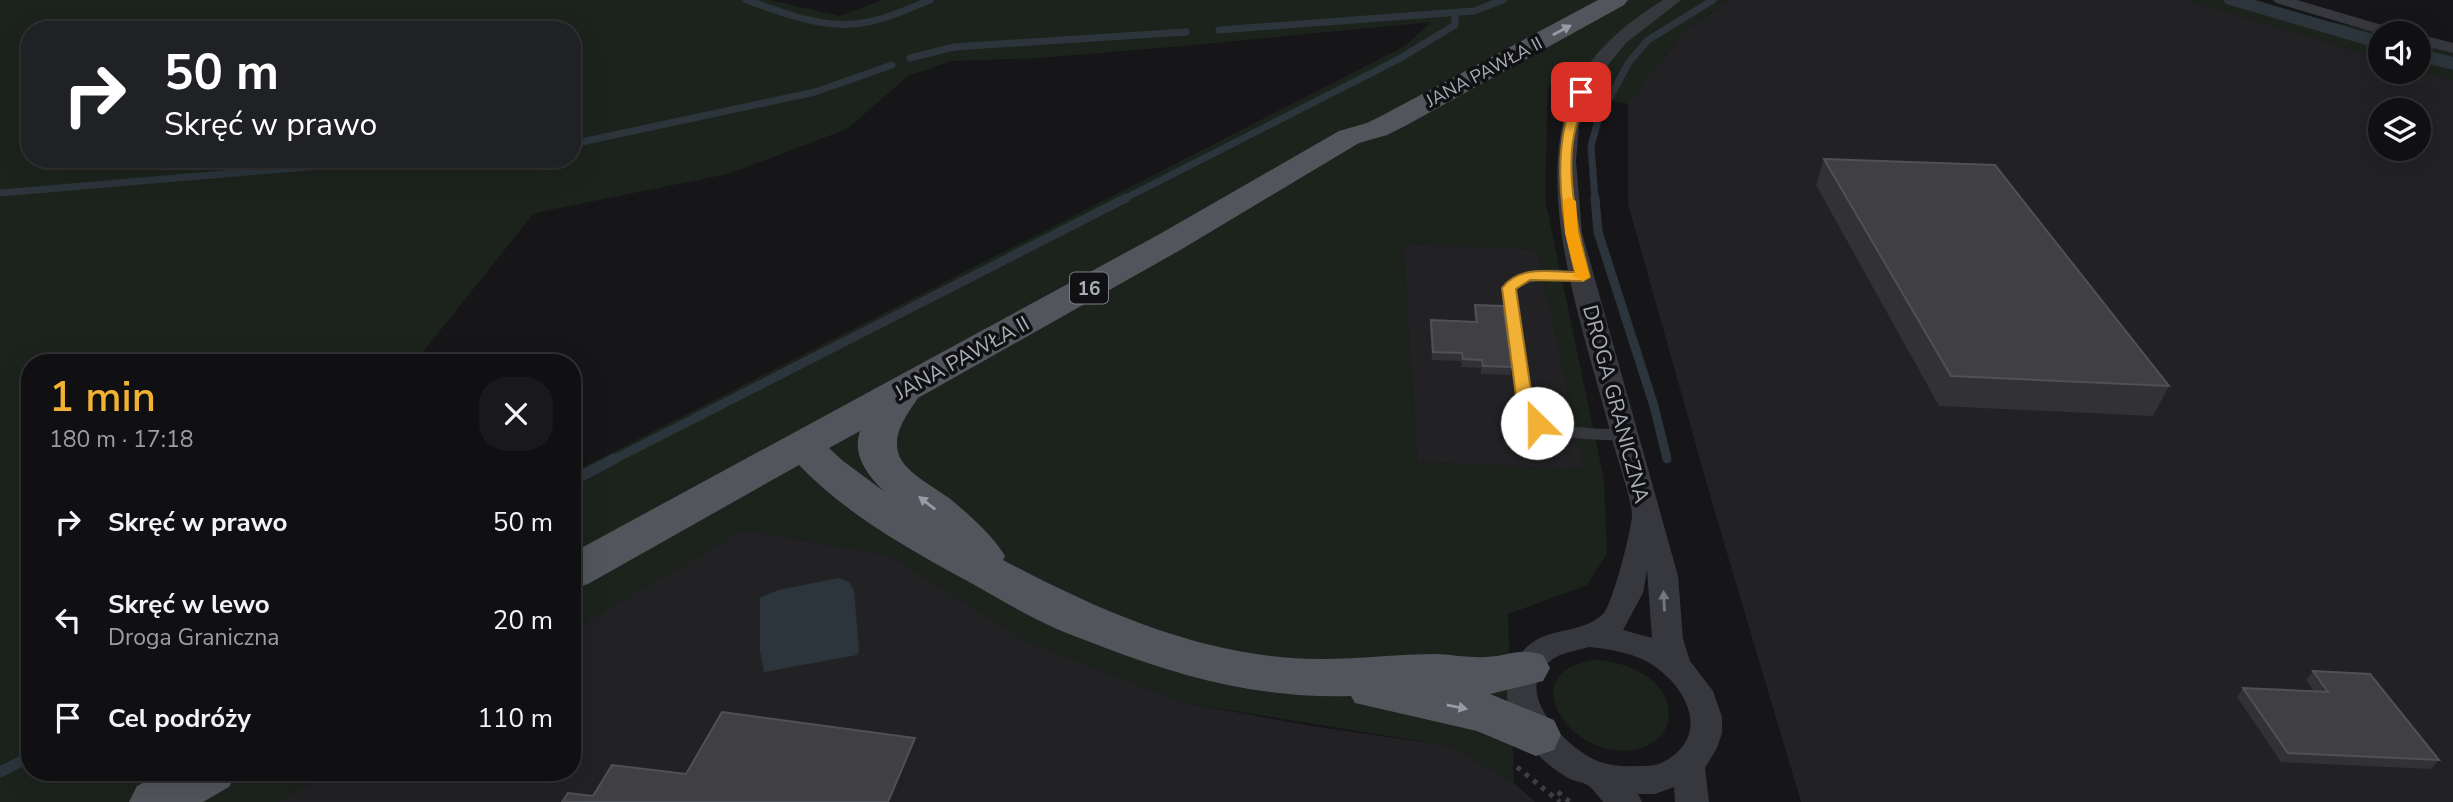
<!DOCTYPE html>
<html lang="pl">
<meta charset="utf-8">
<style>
:root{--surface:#101012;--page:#19191b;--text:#f1f3f6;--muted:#9c9d9f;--line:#303032;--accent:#f2b134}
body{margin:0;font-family:"Nunito Sans",sans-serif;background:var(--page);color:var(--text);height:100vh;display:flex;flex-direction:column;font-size:26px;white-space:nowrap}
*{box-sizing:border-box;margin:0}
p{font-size:23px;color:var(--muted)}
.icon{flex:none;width:38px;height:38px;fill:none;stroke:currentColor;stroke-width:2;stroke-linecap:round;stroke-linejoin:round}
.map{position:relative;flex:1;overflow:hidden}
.side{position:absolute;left:21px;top:354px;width:560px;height:427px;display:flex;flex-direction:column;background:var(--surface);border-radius:28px;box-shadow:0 7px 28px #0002,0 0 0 2px var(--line)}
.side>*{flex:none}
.top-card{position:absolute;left:21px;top:21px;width:560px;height:147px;border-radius:28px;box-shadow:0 7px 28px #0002,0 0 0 2px var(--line);background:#202124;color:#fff;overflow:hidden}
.fabs{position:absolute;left:2368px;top:21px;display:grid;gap:14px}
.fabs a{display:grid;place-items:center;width:63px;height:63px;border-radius:50%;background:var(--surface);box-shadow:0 7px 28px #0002,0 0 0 2px var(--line);font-size:35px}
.pin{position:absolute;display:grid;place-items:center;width:60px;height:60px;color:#fff;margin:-30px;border-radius:14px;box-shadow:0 4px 10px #0006}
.me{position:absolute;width:77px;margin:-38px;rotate:337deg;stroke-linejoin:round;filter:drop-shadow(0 0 5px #0008)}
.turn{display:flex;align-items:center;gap:24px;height:147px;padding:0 28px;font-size:32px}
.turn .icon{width:91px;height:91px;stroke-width:2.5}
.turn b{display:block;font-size:49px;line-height:60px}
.round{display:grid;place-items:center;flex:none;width:74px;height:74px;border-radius:28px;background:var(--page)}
.overview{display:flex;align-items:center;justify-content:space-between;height:119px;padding:0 28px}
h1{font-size:42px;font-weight:600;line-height:52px;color:var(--accent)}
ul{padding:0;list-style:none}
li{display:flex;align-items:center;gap:21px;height:98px;padding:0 28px}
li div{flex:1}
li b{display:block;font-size:26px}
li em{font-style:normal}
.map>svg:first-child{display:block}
</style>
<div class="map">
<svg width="2453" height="802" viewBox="0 0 2453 802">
<rect width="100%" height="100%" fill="#161618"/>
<g fill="#222225" fill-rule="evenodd">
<path d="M1729,0H2187L2380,58V72L2419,70L2453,80V802H1801L1714,509L1628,204V80L1666,55L1683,32ZM2380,110H2418V149H2380Z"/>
<path d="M1403,244L1537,249L1585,470L1417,462Z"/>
<path d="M743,530L889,555L1028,642L1185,703L1312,726L1450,746L1514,783L1535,802H277L329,772H572V630Z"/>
</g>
<g fill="#1c231d" fill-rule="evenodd">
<path d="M0,0H770L839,16L883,0H1729L1683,32L1628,104L1548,86L1545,199L1604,480L1607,554L1587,585L1508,614L1514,783L1450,746L1185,703L1028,642L889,555L744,530L572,630V473L1405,46L1431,22L1183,46L1039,58L951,61L908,76L847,129L728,174L534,213L415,362H30V772H329L277,802H0ZM30,30H572V159H30ZM1403,244L1537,249L1584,470L1417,462Z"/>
<path d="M2187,0H2258L2316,18L2382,33H2380V58Z"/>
<path d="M2419,42L2453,50V80L2419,70Z"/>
<path d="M1599,660C1628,663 1669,679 1669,715C1669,728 1660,739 1649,745C1581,777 1501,668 1599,660Z"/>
</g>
<path fill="#2c353c" d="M839,578L850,583L854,591L859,650L857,655L764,672L760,651V598L778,590Z"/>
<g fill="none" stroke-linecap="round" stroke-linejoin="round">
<g stroke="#2c353c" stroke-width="7">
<path d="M746,0C785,13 826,31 868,22C890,18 910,8 930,0"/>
<path d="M1219,30L1474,11L1503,0"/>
<path d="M910,58L954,47L1186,32"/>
<path d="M572,144L815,92L892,65"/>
<path d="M0,193L401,159"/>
<path d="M1122,200L1397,60L1455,25V13"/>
<path d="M1595,200L1591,146L1599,117L1629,62L1648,40L1713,0"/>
</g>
<g stroke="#2c353c" stroke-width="9">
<path d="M1595,198L1598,232L1654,406L1667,459"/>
<path d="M611,461L1126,198"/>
</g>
<g stroke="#2c353c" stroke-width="11">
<path d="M572,481L614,459"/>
<path d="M0,772L30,757"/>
</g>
<g fill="#2c353c" fill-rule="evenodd">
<path d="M2223,0H2254L2380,36V49L2226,4Z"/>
<path d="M2418,48L2453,57V70L2418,61Z"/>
</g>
<g stroke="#3d3f44" stroke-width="5" stroke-dasharray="4.5 6" stroke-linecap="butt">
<path d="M1517,767L1560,802"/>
<path d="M1558,792L1570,802"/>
</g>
<path stroke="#37383d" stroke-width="11" d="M1583,277C1557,275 1530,270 1509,288L1526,412C1555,436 1589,434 1624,435"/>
<g fill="#37383d" fill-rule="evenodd">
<path d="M1663,0H1681L1626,43L1597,78L1579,126L1576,161L1582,233L1678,576L1683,639L1690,661L1713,691L1722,717V733L1717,748L1705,768L1709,802H1675L1674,787L1655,794H1638L1642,802H1603C1599,797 1594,790 1589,786C1584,782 1576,782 1570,779C1550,768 1532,751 1520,733C1499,702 1503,661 1536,640C1556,628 1586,632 1604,613C1613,602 1631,532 1632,516C1633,503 1615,452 1611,435C1586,335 1531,193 1572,94C1589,53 1626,23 1663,0ZM1647,570L1652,638L1623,630L1643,593ZM1589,647C1609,649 1628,652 1646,661C1684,682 1714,733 1665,761C1657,766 1649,766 1639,766C1623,767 1608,766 1593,759C1560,742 1506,684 1558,656C1567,652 1579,650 1589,647Z"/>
<path d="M2273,0H2297L2399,30L2401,33L2380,34L2276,3Z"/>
<path d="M2418,34L2453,43V53L2418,44Z"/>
</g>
<g fill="#53555c" fill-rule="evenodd">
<path d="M1598,0H1628L1624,5L1405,126L1387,135L1359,143L1182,249L918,398C908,413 893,432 898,452C902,471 934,487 949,498C968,514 992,534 1005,556L1003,560C1101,612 1207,659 1321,659C1360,659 1399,654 1438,654C1454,655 1470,658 1486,657C1509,656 1519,647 1543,655L1550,668L1543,681L1490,694L1554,720L1561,735L1554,750L1536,756L1477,731L1355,703L1351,696C1264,699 1183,678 1103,647C1083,639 1062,632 1044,623C1015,609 988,592 960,577C903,546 844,512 799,465L588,584L572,589V553L1158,235L1339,131L1367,123L1385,114ZM860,431C852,455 867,475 885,492L843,461L829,448Z"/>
<path d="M164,772H237L229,787L203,802H129L137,786Z"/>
</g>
</g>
<g fill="#323236">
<path d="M1824,159L2169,386L2153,416L1939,406L1816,185Z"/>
<path d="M1475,305L1512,367L1511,375L1481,374V368L1462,367L1461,361L1432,360L1430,328L1431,320L1475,322L1474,313Z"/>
<path d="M2313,671L2439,760L2431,769L2281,762L2237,697L2243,688L2314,691L2306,680Z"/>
</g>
<path fill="#212124" d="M915,738L921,767L907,802H888Z"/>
<g fill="#3f3f44" stroke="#4f5156" stroke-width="2">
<path d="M1824,159L1995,165L2169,386L1951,376Z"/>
<path d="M1475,305L1503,306L1512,367L1483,366L1482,360L1463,359L1462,353L1433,352L1431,320L1477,322Z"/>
<path d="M2313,671L2370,674L2439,760L2288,753L2243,688L2328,692Z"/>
<path d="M722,712L915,738L888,802H562L568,793L593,796L612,765L686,774Z"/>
</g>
<defs><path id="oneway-solid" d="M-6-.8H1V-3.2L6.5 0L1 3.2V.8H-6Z" transform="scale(1.75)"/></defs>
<g fill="#979ba6">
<use href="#oneway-solid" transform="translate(1562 30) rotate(-28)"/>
<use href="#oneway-solid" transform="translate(927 503) rotate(-142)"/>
<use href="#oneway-solid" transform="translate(1457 707) rotate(11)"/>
</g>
<use fill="#757881" href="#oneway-solid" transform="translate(1664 601) rotate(-93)"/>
<path fill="#f2b134" stroke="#9d7322" stroke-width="2" d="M1577,90L1587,92C1583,106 1577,121 1574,135C1566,176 1579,237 1590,277L1583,281L1530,280L1516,289L1534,411L1545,423L1537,428L1531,426L1518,412L1502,288C1519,265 1549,272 1575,272C1560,215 1550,145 1577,90Z"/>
<path fill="#f59e0b" d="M1569,197L1576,201L1578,233L1590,277L1583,281L1572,276L1575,273L1565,233L1563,201Z"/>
<g text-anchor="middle" stroke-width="7" stroke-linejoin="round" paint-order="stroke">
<g font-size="18" fill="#a8adb8" stroke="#111113">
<text transform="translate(1484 72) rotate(-28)" y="6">JANA PAWŁA II</text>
</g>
<rect fill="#111113" stroke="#7b7e86" stroke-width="2" x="1070" y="272.5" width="38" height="31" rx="5"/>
<g font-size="19" font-weight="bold" fill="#a8adb8">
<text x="1089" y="295">16</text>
</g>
<g font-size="21" fill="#a8adb8" stroke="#111113">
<text transform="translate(962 358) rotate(-29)" y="7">JANA PAWŁA II</text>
<text transform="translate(1616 404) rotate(75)" y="7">DROGA GRANICZNA</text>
</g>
</g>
</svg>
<div class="fabs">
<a><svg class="icon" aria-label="sound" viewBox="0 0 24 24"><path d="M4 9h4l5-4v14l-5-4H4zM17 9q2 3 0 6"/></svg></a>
<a><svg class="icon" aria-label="layers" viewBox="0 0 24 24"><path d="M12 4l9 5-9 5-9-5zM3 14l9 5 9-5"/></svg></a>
</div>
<div class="pin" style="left:1581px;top:92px;background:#d93025"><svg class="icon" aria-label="arrive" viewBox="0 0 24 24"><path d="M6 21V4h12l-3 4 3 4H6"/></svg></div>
<svg class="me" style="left:1537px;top:423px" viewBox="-20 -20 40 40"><circle r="19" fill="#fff"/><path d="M0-13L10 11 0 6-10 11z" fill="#f2b134"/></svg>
<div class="top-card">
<div class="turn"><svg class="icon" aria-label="right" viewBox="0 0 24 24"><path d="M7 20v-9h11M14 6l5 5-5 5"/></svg><div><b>50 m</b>Skręć w prawo</div></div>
</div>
<section class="side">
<div class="overview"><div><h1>1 min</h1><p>180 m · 17:18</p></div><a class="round"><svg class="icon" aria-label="close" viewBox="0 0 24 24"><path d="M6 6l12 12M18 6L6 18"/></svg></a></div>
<ul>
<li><svg class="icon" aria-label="right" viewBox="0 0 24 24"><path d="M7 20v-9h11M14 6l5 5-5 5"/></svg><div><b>Skręć w prawo</b></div><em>50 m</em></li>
<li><svg class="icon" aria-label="left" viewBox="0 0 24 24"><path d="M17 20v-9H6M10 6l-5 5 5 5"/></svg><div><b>Skręć w lewo</b><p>Droga Graniczna</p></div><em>20 m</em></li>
<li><svg class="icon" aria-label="arrive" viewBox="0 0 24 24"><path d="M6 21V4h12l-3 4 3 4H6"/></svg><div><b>Cel podróży</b></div><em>110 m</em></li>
</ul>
</section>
</div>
